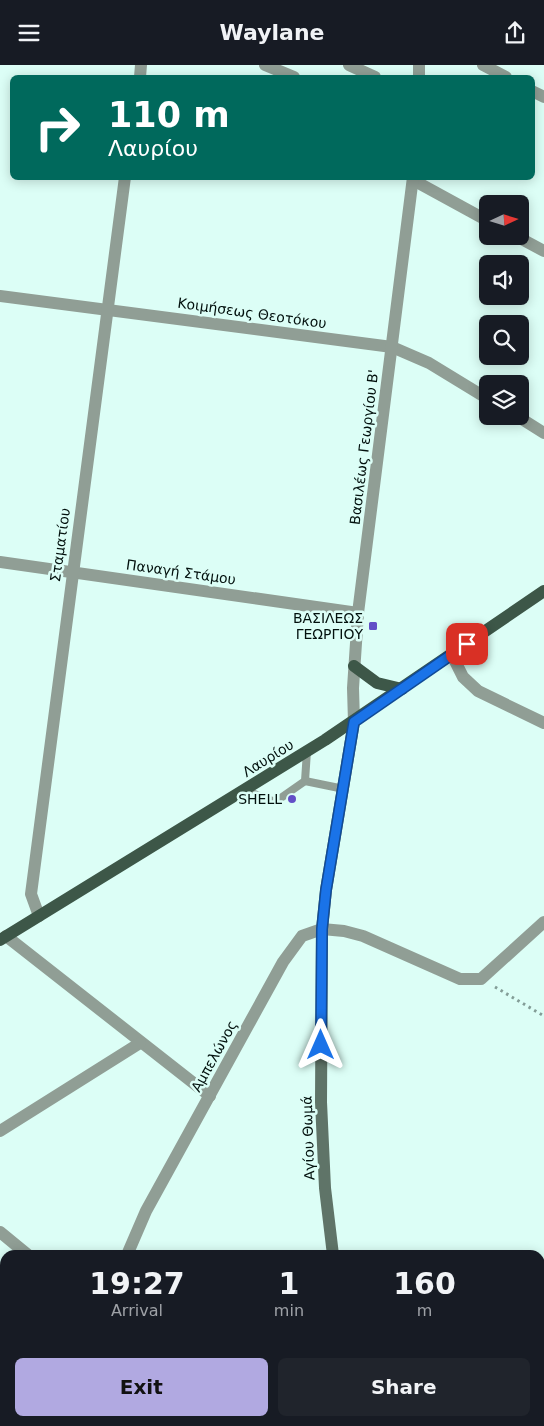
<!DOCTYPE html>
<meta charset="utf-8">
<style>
:root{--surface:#171b24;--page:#20242c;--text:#f1f3f6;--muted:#9ea1a6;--accent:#b1a9e1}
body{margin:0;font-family:"DejaVu Sans",sans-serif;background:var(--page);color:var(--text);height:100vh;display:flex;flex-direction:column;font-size:19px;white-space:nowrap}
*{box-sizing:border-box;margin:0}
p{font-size:16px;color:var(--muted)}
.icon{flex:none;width:28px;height:28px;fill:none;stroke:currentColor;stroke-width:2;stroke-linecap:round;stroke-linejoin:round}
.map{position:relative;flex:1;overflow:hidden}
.details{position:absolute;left:0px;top:1185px;width:545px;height:176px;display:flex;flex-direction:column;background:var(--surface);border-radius:15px 15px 0 0;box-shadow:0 2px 12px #0003}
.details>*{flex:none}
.top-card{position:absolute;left:10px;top:10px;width:525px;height:105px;border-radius:8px;box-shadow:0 2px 12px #0003;background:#00695c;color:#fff;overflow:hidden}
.needle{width:32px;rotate:86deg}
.fabs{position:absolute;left:479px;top:130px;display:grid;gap:10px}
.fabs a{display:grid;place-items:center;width:50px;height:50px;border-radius:8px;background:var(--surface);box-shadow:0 2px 12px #0003;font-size:25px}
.pin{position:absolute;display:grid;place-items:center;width:42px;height:42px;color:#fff;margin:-21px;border-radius:10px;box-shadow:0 2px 8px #0006}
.me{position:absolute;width:55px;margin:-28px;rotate:0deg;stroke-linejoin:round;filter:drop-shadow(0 0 4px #0008)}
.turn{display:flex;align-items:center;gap:18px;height:105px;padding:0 15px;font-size:22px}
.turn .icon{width:65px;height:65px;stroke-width:2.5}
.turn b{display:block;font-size:35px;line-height:42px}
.eta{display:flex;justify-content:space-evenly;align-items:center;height:85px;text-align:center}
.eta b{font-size:30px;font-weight:800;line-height:35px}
.action{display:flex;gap:10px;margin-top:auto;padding:10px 15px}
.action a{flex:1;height:58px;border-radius:8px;background:var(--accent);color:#111;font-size:20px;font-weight:800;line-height:58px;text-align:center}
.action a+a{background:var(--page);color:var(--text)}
header{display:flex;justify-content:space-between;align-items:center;height:65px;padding:0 15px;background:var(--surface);font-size:22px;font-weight:800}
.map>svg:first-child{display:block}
</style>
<header><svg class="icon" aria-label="menu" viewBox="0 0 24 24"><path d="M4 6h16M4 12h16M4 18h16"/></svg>Waylane<svg class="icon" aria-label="share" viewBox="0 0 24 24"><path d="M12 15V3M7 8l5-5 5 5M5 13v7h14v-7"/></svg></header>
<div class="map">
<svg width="544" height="1361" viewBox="0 0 544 1361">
<rect width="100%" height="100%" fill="#dcfef6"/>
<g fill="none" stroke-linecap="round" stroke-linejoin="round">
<path stroke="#839d97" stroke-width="3" stroke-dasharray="2.5 4" stroke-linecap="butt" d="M495,922L544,951"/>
<g stroke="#909e95" stroke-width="8">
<path d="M305,716L344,724"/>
<path d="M244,725L275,737L305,716L307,686"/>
</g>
<g stroke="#909e95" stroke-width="12">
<path d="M140,12L141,0"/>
<path d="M0,231L392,282L429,298L488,334"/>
<path d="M517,351L544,368"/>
<path d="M0,497L358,548"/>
<path d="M452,590L463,612L478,626L544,658"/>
<path d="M39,851L31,829L125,112"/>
<path d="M322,864L344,866L363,871L460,914H481L544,857"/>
<path d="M6,871L210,1031"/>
<path d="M0,1066L140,978"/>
<path d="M0,1236L5,1232"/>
<path d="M540,1272L544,1267"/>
<path d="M474,1361L478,1356"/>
</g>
<g stroke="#909e95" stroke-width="12">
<path d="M265,0L294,12"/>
<path d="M349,0L375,12"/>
<path d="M483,0L506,12"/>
<path d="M419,12V0"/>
<path d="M532,26L544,32"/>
<path d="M413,115L488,156"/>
<path d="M516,171L544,186"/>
<path d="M354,657L353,623L358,548L413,112"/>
<path d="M0,1167L28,1190"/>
<path d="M127,1190L146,1146L283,897L302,871L322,864"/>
<path d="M224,1356L230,1361"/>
<path d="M57,1361L59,1356"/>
</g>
<g stroke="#5f7468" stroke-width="12">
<path d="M333,1190L325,1123L321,1037L322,864L326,825L354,657"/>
<path d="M361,1356L362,1361"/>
</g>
<g stroke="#3d5748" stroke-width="12">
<path d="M354,601L377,618L402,624"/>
<path d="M0,875L325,675L544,526"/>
</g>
</g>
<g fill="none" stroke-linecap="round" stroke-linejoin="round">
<g stroke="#114b97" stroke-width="12">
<path id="route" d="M321,980L322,864L326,825L354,657L467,579"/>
</g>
<use href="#route" stroke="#1a73e8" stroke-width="9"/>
</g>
<g fill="#624ec7" stroke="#dcfef6" stroke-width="2">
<rect x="368" y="556" width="10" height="10" rx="2.5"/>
<circle cx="292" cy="734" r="5"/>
</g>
<g text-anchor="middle" stroke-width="5" stroke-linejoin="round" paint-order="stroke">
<g font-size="14" fill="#02100d" stroke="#dcfef6">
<text transform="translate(252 248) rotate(8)" y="5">Κοιμήσεως Θεοτόκου</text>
<text transform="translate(364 382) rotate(-83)" y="5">Βασιλέως Γεωργίου Β'</text>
<text transform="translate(60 480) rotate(-82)" y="5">Σταματίου</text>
<text transform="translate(181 507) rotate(8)" y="5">Παναγή Στάμου</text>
<text transform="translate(268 693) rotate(-32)" y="5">Λαυρίου</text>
<text transform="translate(214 991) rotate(-61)" y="5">Αμπελώνος</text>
<text transform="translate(308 1073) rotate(-92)" y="5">Αγίου Θωμά</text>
</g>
<g font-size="14" fill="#02100d" stroke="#dcfef6" text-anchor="end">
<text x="363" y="558">ΒΑΣΙΛΕΩΣ<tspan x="363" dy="16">ΓΕΩΡΓΙΟΥ</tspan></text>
<text x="282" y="739">SHELL</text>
</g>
</g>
</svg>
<div class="fabs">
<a><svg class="needle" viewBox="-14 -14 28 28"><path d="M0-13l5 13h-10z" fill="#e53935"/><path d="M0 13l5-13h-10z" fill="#9ea1a6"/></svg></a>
<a><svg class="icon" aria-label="sound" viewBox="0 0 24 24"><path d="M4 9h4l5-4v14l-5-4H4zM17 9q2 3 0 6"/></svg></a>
<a><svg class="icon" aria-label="search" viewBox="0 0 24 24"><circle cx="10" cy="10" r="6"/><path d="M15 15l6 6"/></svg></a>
<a><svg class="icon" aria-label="layers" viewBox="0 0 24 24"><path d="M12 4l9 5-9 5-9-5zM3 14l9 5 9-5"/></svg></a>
</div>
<div class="pin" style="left:467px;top:579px;background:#d93025"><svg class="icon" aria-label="arrive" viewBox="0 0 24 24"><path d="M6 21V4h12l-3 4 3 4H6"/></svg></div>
<svg class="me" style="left:321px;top:980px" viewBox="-20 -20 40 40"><path d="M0-17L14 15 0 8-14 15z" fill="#1a73e8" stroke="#fff" stroke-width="4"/></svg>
<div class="top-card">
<div class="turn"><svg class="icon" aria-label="right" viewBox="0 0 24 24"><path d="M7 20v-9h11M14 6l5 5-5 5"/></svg><div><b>110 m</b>Λαυρίου</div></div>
</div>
<section class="details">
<div class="eta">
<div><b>19:27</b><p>Arrival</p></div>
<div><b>1</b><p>min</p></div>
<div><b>160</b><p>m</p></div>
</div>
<div class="action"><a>Exit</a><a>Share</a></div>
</section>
</div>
